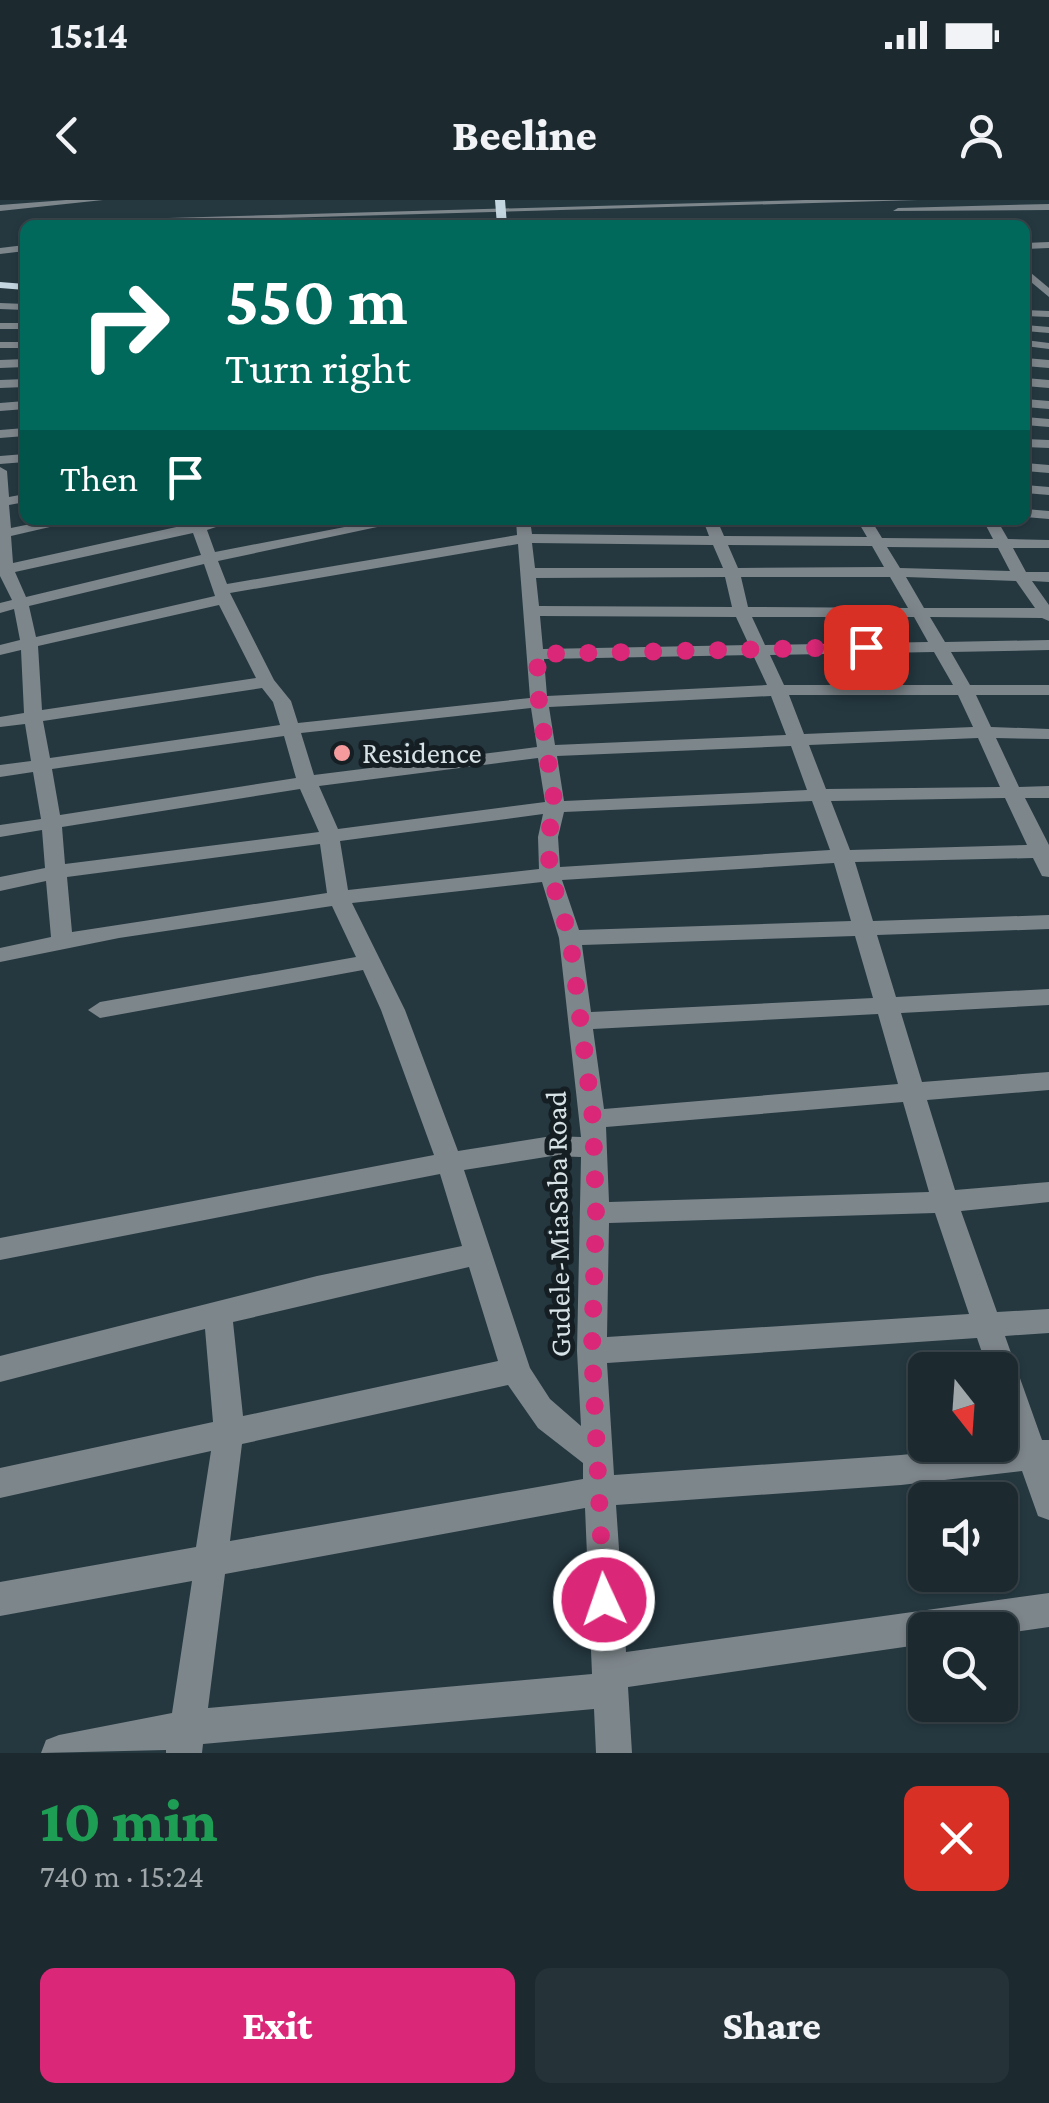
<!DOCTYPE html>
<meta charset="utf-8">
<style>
:root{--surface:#1c2a30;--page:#253238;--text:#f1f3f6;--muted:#a0a7ab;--line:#3a464c;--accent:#db2777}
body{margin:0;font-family:"Crimson Pro",serif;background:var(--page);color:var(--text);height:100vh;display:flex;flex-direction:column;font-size:38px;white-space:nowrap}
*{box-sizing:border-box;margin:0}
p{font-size:32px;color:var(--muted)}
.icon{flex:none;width:55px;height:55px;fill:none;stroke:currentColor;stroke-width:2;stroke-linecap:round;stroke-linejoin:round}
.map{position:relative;height:1553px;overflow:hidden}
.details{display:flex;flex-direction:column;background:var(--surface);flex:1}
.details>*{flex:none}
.guide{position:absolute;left:20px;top:20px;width:1010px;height:305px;border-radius:15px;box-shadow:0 2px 8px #0004,0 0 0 2px var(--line);background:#00695c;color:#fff;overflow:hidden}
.needle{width:65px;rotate:163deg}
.buttons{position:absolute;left:908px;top:1152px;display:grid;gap:20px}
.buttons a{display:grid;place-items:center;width:110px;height:110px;border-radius:15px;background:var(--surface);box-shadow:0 2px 8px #0004,0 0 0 2px var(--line);font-size:50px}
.pin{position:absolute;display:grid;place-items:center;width:85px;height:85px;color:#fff;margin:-42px;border-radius:20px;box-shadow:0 5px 15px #0006}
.me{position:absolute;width:110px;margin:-55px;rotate:357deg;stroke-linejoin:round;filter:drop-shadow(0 0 8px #0008)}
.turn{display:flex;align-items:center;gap:35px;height:210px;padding:0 40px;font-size:45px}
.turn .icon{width:130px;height:130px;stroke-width:2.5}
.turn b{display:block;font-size:70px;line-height:85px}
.then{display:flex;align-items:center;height:95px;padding:0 40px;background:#0003;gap:20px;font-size:38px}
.round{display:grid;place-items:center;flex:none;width:105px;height:105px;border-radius:15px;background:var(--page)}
.head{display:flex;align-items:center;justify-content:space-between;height:170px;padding:0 40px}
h1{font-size:60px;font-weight:800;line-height:75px;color:#1e9e55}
.primary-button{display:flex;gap:20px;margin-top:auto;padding:20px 40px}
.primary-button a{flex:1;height:115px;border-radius:15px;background:var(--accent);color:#fff;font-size:40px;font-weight:800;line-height:115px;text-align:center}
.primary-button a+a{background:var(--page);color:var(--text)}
.status{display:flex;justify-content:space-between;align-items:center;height:70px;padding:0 50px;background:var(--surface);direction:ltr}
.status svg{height:28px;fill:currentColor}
header{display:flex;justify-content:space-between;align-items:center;height:130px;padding:0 40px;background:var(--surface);font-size:45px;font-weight:800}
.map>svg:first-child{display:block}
</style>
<div class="status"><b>15:14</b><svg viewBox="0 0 49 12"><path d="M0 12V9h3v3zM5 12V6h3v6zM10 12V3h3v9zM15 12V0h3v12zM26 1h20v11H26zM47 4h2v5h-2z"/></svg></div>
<header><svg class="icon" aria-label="back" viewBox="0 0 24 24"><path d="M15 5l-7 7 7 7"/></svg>Beeline<svg class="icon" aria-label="person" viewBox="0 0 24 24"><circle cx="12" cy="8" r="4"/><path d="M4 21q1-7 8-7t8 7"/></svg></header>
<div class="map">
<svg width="1049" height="1553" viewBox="0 0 1049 1553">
<rect width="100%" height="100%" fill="#253840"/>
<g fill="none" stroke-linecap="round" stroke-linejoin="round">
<g fill="#7d868b" fill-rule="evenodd">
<path d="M66,0H103L0,11V5Z"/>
<path d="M805,0H918L68,24L63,21Z"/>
<path d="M1049,4V10L893,11L898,8Z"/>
<path d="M913,18L916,23L702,25L707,22Z"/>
<path d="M1049,42V48L1025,49V43Z"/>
<path d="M25,45V51L0,54V48Z"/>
<path d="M1025,68L1049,88V97L1025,77Z"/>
<path d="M0,103L25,104V110L0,109Z"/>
<path d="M1025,110L1049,111V117L1025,116Z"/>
<rect x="0" y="123" width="25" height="6"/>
<path d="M1025,125L1049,127V133L1025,131Z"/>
<path d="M1025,140L1049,143V149L1025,146Z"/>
<rect x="0" y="142" width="25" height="6"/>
<path d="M1025,158L1049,160V168L1025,166Z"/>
<path d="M25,159V167L0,168V160Z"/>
<path d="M1025,178L1049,180V188L1025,186Z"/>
<path d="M25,179V187L0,188V180Z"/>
<path d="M1025,199L1049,201V209L1025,207Z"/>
<path d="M25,201V209L0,211V203Z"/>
<path d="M1025,217L1049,219V227L1025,225Z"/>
<path d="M25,228V236L0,238V230Z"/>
<path d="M1025,239L1049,240V248L1025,247Z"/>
<path d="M25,254V262L0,264V256Z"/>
<path d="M1025,263L1049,265V273L1025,271Z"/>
<path d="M0,267L7,271L9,297L25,294V302L9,305L11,328L50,320H80L11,336L13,363L190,324L189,320H237L207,330L215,352L381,320H410L218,361L227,384L517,335L516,320H530L532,334L709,336L703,320H717L724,336L867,337L857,320H871L882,338L993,339L983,320H997L1008,339L1049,340V348H1013L1026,372H1049V382L1032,381L1049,405V421L1042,418L930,417L945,442L1049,440V450L951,452L970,485H1049V495H976L991,527L1049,529V539L996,538L1019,587L1049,586V598H1025L1049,645V677L1042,676L1033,658L855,662L873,721L1049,715V729L877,735L896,797L1049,789V805L901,813L922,882L1049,872V890L927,900L955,990L1049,982V1002L961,1011L997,1112L1049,1109V1133L1005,1136L1042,1240H1049V1320L1038,1316L1022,1271L901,1285L616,1305L626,1452L1049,1393V1427L1000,1434V1430H925V1444L628,1487L632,1553H596L594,1509L203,1544L202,1553H166V1550L41,1553L46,1540L59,1535L172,1513L192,1381L0,1416V1382L196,1347L211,1251L0,1298V1268L213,1222L205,1129L0,1182V1156L317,1076L462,1046L440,974L0,1060V1038L434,955L381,810L363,770L100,818L88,810L100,802L356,757L332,706L119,738L0,762V748L51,737L46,681L0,691V677L45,668L42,630L0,637V625L41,619L33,572L0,577V565L31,561L25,524L0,527V517L24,513L21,450L0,455V445L20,440L14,409L0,413V403L12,400L0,376ZM193,333L201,355L26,397L15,372ZM532,343L713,345L723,368H535ZM518,344L530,498L298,523L291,501L274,480L230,393ZM728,345L872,346L884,367L738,368ZM887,347L998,348L1010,371L900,368ZM204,364L215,396L36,437L29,406ZM725,377L732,407L539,406L536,378ZM741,377H890L908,408L748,407ZM906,377L1016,381L1035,408H924ZM219,405L256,478L42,510L38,446ZM540,416L736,417L749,445L543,449ZM752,417H914L928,442L765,445ZM934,452L953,485H784L770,455ZM753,455L767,485L547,496L544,459ZM262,488L273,502L280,525L50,558L43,521ZM789,495H958L973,527L804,534ZM771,496L786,535L555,545L549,507ZM531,508L537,547L314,575L301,533ZM284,536L296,578L60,615L52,569ZM978,538L1000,587L826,589L809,545ZM791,546L807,590L564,601L557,556ZM538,558L545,602L338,629L319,586ZM300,589L319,632L65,664L62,627ZM1005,598L1027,645L850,650L831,601ZM812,601L830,650L560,667L558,637L564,612ZM543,614L538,637L539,669L348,690L340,641ZM320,644L327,693L72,732L67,677ZM834,663L851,721L579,730L562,680ZM542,682L559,738L581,937L552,936L458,951L405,810L352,703ZM855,736L873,798L591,812L582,745ZM878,814L898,884L604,909L593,829ZM903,902L929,992L609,1002L606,927ZM552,956L581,957L577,1151L581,1226L550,1199L530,1168L464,970ZM935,1013L969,1114L607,1137L609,1023ZM469,1067L498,1161L243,1216L233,1122ZM977,1138L988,1170H1000V1206L1013,1243L901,1255L614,1275L607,1163ZM508,1185L538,1228L583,1263V1279L230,1341L242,1244ZM585,1308L592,1474L208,1508L225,1374Z"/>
<path d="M1025,285L1049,287V295L1025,293Z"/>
<path d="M1025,309L1049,311V319L1025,317Z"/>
</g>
<g fill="#c4d7e1" fill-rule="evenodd">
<path d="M495,0H505L507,25H497Z"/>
<path d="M0,82L25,84V90L0,88Z"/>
</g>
</g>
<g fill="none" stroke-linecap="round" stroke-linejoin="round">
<path stroke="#db2777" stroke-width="18" stroke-dasharray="0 32.4" d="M604,1400L592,1150L596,1013L593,919L570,738L550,674L548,637L555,606L539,502L537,454L866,447"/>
</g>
<circle fill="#f59b9e" stroke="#151e22" stroke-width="4" cx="342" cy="553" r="10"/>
<g text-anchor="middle" stroke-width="10" stroke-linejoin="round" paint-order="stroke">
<g font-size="30" fill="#d7e2e7" stroke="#151e22" text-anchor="start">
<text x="362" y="563">Residence</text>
</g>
<g font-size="30" fill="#d7e2e7" stroke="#151e22">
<text transform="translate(558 1024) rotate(-91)" y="10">Gudele-MiaSaba Road</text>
</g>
</g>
</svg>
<div class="buttons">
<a><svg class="needle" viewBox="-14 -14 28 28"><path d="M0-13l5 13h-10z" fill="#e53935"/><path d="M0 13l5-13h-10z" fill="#a0a7ab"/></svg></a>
<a><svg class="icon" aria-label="sound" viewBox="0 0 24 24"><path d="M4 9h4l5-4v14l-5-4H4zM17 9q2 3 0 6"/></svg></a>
<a><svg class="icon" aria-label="search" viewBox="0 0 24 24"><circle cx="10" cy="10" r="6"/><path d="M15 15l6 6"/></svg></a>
</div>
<div class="pin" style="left:866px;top:447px;background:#d93025"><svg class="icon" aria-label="arrive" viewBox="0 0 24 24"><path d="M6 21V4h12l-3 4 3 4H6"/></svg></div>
<svg class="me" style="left:604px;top:1400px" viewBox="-20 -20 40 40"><circle r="17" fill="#db2777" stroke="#fff" stroke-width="3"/><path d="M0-11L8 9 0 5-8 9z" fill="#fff"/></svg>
<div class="guide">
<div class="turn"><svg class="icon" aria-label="right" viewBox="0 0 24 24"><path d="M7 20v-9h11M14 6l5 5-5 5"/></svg><div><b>550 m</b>Turn right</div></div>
<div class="then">Then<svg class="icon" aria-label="arrive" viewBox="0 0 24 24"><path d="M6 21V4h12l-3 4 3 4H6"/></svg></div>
</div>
</div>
<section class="details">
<div class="head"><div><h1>10 min</h1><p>740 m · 15:24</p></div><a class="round" style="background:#d93025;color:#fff"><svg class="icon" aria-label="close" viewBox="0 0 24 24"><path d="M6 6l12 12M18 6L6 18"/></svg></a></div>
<div class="primary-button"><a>Exit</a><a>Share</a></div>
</section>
